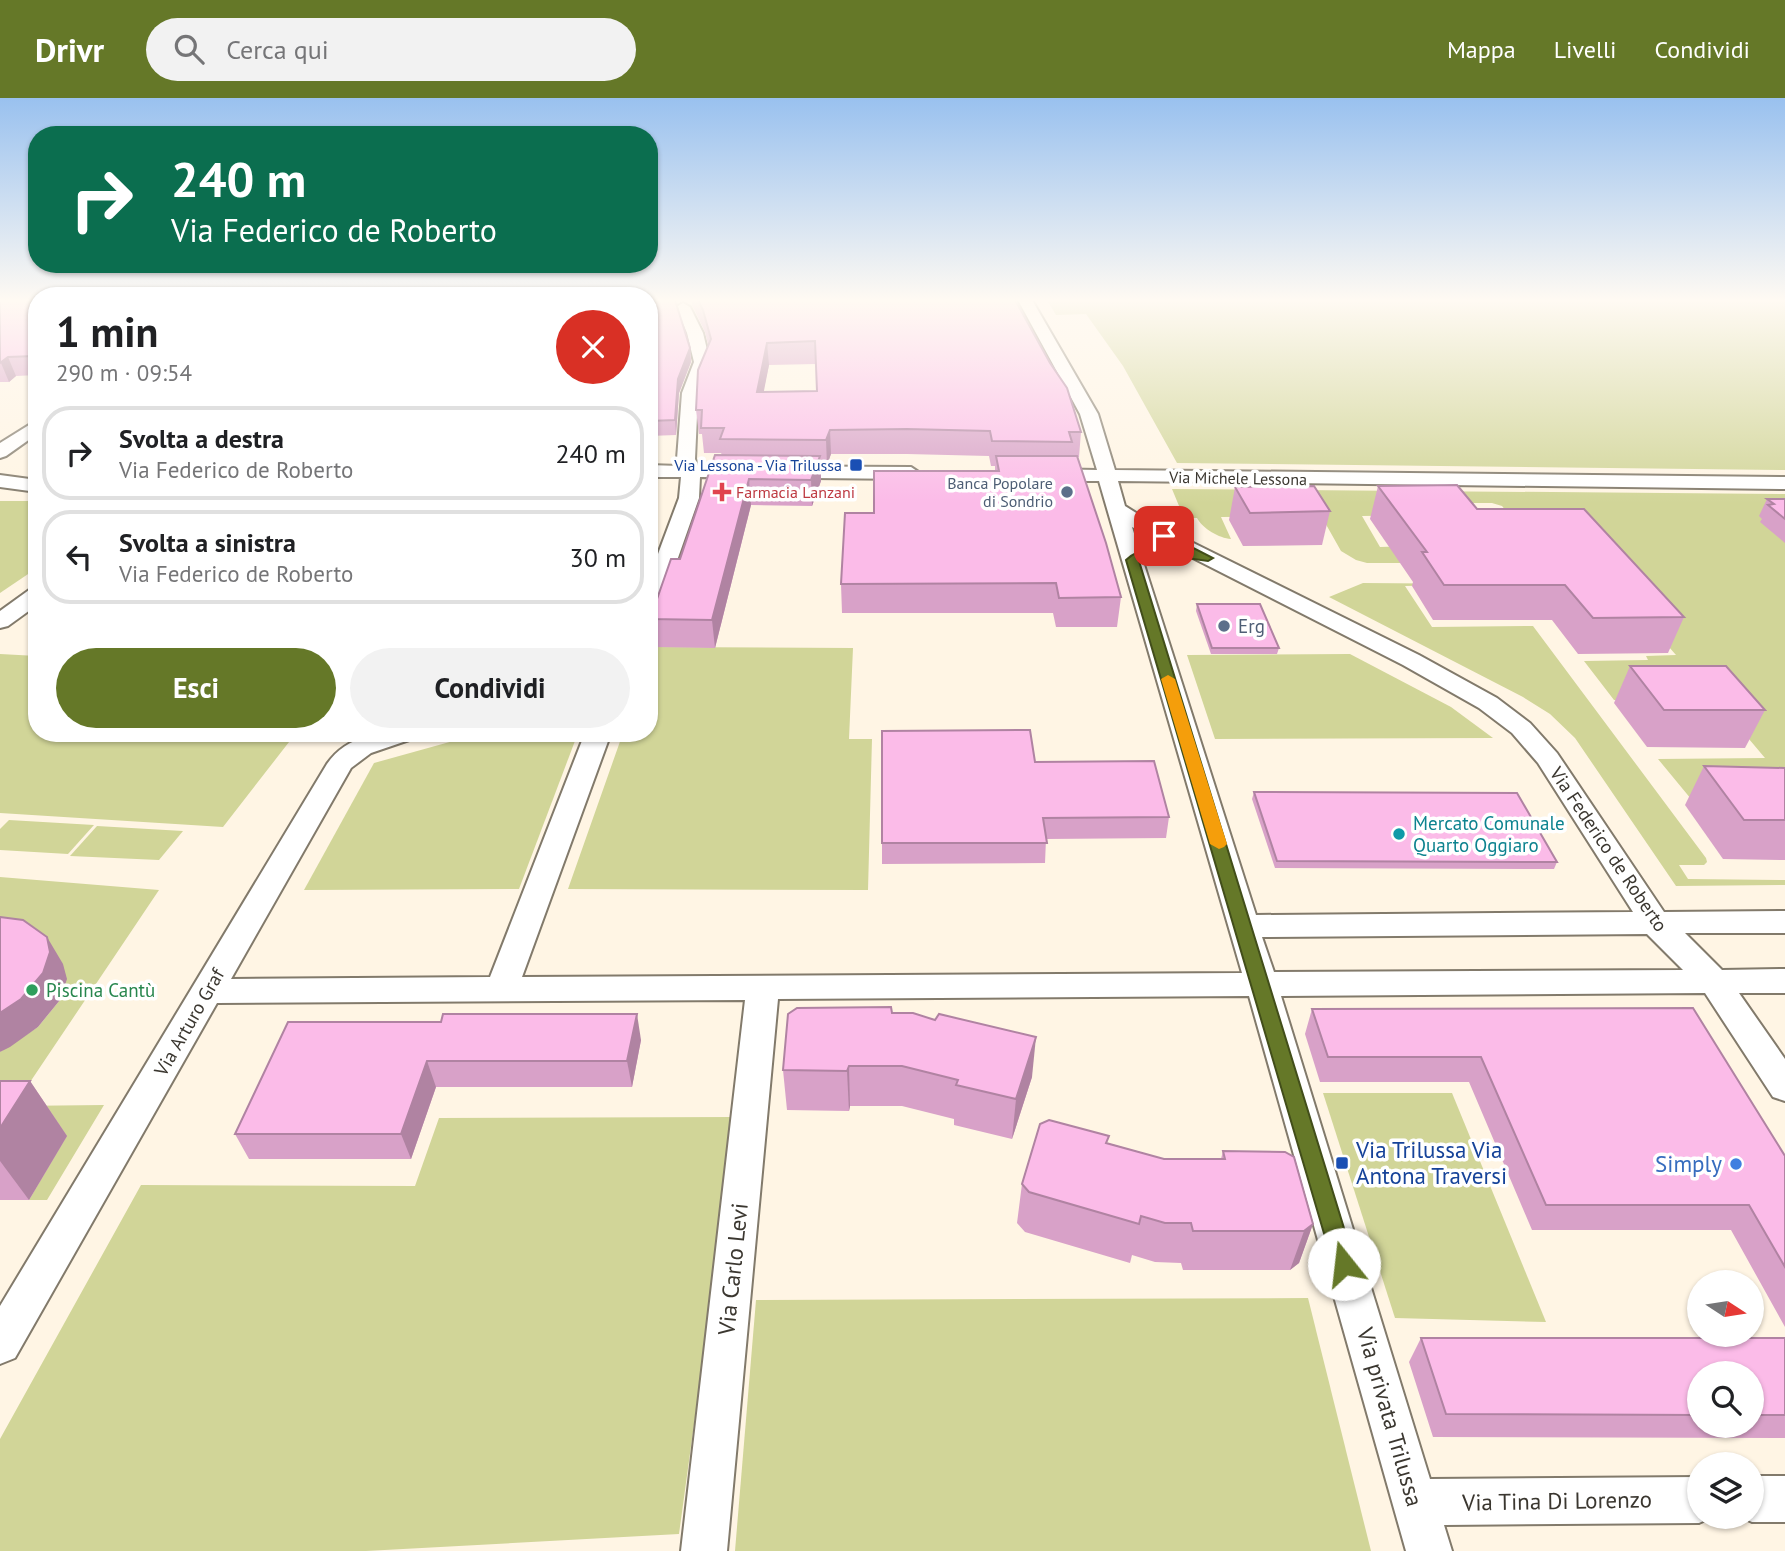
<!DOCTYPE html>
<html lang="it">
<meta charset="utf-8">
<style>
:root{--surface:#fff;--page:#f2f2f2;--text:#202124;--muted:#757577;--line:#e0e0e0;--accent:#657828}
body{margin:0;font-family:"PT Sans",sans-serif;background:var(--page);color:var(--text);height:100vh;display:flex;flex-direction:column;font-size:26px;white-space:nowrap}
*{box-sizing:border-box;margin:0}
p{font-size:23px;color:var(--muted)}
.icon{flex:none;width:38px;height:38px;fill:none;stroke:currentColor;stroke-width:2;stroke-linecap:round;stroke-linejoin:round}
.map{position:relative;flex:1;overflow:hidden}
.panel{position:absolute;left:28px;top:189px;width:630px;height:455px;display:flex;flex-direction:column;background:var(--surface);border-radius:28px;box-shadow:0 2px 5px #0004}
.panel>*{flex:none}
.top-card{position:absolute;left:28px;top:28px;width:630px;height:147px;border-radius:28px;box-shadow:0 2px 5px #0004;background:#0b6e4f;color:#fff;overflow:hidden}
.needle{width:46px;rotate:102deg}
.tools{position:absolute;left:1687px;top:1172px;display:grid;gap:14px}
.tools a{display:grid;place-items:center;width:77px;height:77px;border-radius:50%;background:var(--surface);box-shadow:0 2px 5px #0004;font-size:35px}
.pin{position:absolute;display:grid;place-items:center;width:60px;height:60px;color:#fff;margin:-30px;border-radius:14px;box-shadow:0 4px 10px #0006}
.me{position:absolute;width:77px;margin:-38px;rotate:344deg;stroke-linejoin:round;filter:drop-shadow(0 0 5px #0008)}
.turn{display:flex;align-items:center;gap:24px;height:147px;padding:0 28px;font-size:32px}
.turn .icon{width:91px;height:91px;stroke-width:2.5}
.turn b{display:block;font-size:49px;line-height:60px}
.round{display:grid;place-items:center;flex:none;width:74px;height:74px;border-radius:37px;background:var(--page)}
.summary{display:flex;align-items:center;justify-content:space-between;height:119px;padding:0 28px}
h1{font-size:42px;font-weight:700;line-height:52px}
.action{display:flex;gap:14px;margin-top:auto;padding:14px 28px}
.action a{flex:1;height:80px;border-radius:42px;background:var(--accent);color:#fff;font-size:28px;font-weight:700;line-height:80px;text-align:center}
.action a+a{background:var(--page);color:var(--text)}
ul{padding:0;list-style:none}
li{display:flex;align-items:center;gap:21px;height:94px;margin:0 14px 10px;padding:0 14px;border:4px solid var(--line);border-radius:28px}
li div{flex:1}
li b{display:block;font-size:26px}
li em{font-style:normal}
header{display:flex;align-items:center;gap:42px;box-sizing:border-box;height:98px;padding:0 35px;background:var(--accent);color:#fff}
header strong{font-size:33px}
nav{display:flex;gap:38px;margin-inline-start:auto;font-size:24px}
.search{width:490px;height:63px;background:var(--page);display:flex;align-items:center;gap:18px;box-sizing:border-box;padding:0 24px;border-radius:38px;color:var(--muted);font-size:26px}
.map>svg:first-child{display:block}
</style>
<header>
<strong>Drivr</strong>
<div class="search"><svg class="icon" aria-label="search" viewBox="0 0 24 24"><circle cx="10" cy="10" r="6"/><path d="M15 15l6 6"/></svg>Cerca qui</div>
<nav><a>Mappa</a><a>Livelli</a><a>Condividi</a></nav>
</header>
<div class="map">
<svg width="1785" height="1453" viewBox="0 0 1785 1453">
<rect width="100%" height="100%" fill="#fff5e4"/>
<g fill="#d1d598">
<path d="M1047,202H1785V372L1177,365L1123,268L1086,216L1056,217Z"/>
<path d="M1172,391L1785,396V708L1696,707L1658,661L1765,660L1716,602H1614L1584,563L1648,562L1646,558L1676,557L1640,516L1514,422L1502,408L1492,405H1419L1428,417L1362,418L1380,449L1412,448L1451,465H1367L1356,462L1341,453L1319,414L1306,418L1221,419L1231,441C1219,440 1203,431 1197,420H1184Z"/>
<path d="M0,403H37V470L0,495Z"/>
<path d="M1363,485L1494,486L1405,488L1432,529L1533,528L1706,760L1707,764L1704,767H1679L1688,781L1785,782V787L1676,788L1575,640L1550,616L1523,599L1329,499Z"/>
<path d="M654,549L853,550L849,641H872L868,792L568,791L623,635H649V562Z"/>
<path d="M0,556L37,558V635H296L223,729L0,715Z"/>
<path d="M1350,556L1451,609L1493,640L1215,641L1187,557Z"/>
<path d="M482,635H578L519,791L304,792L374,665Z"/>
<path d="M9,722L94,727L68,756L0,752V731Z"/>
<path d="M97,728L183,733L159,762L70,758Z"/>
<path d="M0,779L159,792L14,1008L104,1007L47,1102H29L66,1038H0V954L38,929L60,902L0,848Z"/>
<path d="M1323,995H1452L1546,1224L1395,1220Z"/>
<path d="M736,1019L679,1436L366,1453H0V1341L141,1087L415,1088L439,1020Z"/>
<path d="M1308,1200L1371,1453H735L756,1202Z"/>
</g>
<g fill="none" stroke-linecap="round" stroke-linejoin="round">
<g stroke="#827a6b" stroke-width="4">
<g id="minor">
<path d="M1018,202H1032L1098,316L1115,372L1785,379V391L1118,383L1125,408L1149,423L1419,557L1497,600L1530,625L1557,655L1664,814L1785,813V835H1685L1722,872L1785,871V895H1739L1785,961V1003L1773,999L1705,895L1281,898L1430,1381L1699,1379V1419H1712L1699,1425L1444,1427L1452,1453H1406L1249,898L778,901L727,1453H681L745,902L217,905L15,1260L0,1266V1208L327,666C349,634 384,635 419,635L415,640L371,655L351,670L231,881L490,879L585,635H611L522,879L1242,875L1099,383H1046L1037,377L1046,371L1097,372L1080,316ZM1132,429L1403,567L1479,610L1512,635L1538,665L1633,814L1256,817ZM1647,836L1683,872L1274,874L1262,839Z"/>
<path d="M683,205L690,209L703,235L710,264L698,295L695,361L698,368L911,369L920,375L911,381L700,379L699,400L660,511L657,516L649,518V480L679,400L681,379H649V367L679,368L677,361L682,295L694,264L687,235L676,209Z"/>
<path d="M37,322V336L6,358L0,360V345Z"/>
<path d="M0,377L37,382V394L0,389Z"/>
<path d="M37,490V507L8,528L0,530V513L29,492Z"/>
<path d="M1752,1378H1785V1424H1752L1741,1419H1752Z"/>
</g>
</g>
<use href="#minor" fill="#fff" fill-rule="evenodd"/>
</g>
<g fill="#d8a1c8" fill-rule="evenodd">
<path d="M0,202H37V277L16,278L9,284H0Z"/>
<path d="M649,202L690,250L691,264L679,295L676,337L649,338Z"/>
<path d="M691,202H1015L1081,334L1079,359H1078L1121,499L1117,529H1056L1053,515H842L841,486L874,415L995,373V368H991L989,358L907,356H831L827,367H821V383L812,408L751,407L715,550L654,549L650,521L680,461L722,357L721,355H704L702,336H699L696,312L708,246L705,234L692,207ZM816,266L817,293L763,294L769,267Z"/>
<path d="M1378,388L1477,411L1684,519L1668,555L1578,556L1552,522H1433L1412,488L1413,484L1370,421Z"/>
<path d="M1235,389L1330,413L1322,447L1243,448L1229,422Z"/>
<path d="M1767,401H1785V445L1760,424L1762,421L1759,418Z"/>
<path d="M1197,506L1279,550L1277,556H1211L1196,513Z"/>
<path d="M1630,568L1765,612L1745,650L1647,649L1614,605Z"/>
<path d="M882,633L1035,664L1169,719L1166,740L1046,741L1045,765L882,766Z"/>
<path d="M1704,668L1785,670V762L1723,761L1685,707Z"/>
<path d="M1254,694L1557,764L1554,771L1275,770L1252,701Z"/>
<path d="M1693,910L1785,1058V1229L1731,1132H1532L1469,984H1320L1305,936L1312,911Z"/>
<path d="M892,915L1032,979L1012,1041L954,1027V1021L902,1008H850L849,1013L787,1012L783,972Z"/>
<path d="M288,924L641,942L632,989H436L411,1061H249L235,1036Z"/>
<path d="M0,983H30L67,1038L29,1102H0Z"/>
<path d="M1108,1045L1164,1061H1221L1223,1053L1313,1126L1299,1165L1290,1172H1183L1181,1165L1155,1164L1132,1157L1130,1165L1025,1134L1017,1125L1022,1086Z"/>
<path d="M1421,1240H1785V1340L1433,1339L1409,1264ZM1699,1276H1752V1328H1699Z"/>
</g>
<g fill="#b083a2">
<path d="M767,245L769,267L759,318L757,294Z"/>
<path d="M690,250L691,264L679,295L676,337L675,322L678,281Z"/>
<path d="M8,259L16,278L9,284L1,265Z"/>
<path d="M830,332L831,356L827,367L826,342Z"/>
<path d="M820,358L821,383L812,408L811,382Z"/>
<path d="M749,381L751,407L715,550L712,522Z"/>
<path d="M47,839L63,866L67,881L60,902L38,929L10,949L0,954V915Z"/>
<path d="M637,916L641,942L632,989L627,963Z"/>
<path d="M1036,939L1032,979L1012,1041L1016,1001Z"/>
<path d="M427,963L436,989L411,1061L401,1036Z"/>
<path d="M849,968L850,1008L849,1013L847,973Z"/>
<path d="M30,983L67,1038L29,1102L0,1063V1030Z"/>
<path d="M1313,1126L1299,1165L1290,1172L1304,1133Z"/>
</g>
<g fill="#fbbbe8" stroke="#b083a2" stroke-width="2" fill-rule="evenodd">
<path d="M0,202H37V256L34,258L8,259L0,265Z"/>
<path d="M649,202H675L690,250L678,281L675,322L649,323Z"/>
<path d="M698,202H1015L1050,265L1067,290L1081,334H1069L1072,344L992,343L990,333L907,331L830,332L826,342L720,341L724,330H701L702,312H696L698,272L711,241L703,212ZM815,243L817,293L757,294L767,245Z"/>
<path d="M715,357L820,358L811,382L749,381L712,522L650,521L671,461H680Z"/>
<path d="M996,358H1077L1106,445L1121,499L1059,500L1056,485L841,486L845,415H874V373H999Z"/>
<path d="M1457,387L1477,411H1584L1684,519L1593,520L1565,487H1444L1422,454H1427L1378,388Z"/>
<path d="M1314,388L1330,413L1250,415L1235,389Z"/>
<path d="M1767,401H1785V421L1768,407L1774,406Z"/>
<path d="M1197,506H1260L1279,550H1212Z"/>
<path d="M1630,568H1726L1765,612H1664Z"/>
<path d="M1030,632L1035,664L1154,663L1169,719L1043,720L1047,745H882V633Z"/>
<path d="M1704,668L1785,670V722H1744Z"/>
<path d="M1254,694L1517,695L1557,764L1277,763Z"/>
<path d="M0,819L23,822L47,839L50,854L43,875L21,901L0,915Z"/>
<path d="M891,909L892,915H913L935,922L939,916L1036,939L1016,1001L956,987L958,982L902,968H849L847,973L783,972L788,916L797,910Z"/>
<path d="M1693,910L1785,1058V1169L1749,1107H1546L1481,959H1328L1312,911Z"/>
<path d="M443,916H637L627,963H427L401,1036H235L288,924H441Z"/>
<path d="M0,983H30L0,1030Z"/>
<path d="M1049,1022L1109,1038L1106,1045L1164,1061H1225L1223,1053L1285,1054L1294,1059L1313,1126L1304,1133H1193L1191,1125H1165L1141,1118L1139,1126L1029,1094L1022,1086L1040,1026Z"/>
<path d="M1421,1240H1785V1317H1752V1276H1699V1317L1446,1316Z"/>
</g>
<linearGradient id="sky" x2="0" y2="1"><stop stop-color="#99c1ef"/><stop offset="0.5" stop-color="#fffaf3"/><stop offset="1" stop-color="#fffaf3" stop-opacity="0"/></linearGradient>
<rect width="1785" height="405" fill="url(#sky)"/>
<path fill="#657828" stroke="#424e1a" stroke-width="2" d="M1164,435L1213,460L1208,463L1158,456L1139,463L1355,1166L1352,1173L1344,1176L1336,1173L1333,1166L1126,462C1143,446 1163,450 1184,453L1160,441L1158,438Z"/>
<path fill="#f59e0b" d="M1168,577L1175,581L1227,746L1224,749L1219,751L1210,746L1161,581Z"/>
<g fill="#1a4fb4" stroke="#fff" stroke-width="2.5">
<rect x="849" y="360" width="14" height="14" rx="3.5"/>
<rect x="1335" y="1058" width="14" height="14" rx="3.5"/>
</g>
<path fill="#e0444e" stroke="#fff" stroke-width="2.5" d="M718.5 383.5h7v7h7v7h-7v7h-7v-7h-7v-7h7z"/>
<g fill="#5c6f8a" stroke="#fff" stroke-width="2.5">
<circle cx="1067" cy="394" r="7"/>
<circle cx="1224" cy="528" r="7"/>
</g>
<circle fill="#0f9aa8" stroke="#fff" stroke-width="2.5" cx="1399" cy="736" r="7"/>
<circle fill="#2e9e5b" stroke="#fff" stroke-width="2.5" cx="32" cy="892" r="7"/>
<circle fill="#3f7fe0" stroke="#fff" stroke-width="2.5" cx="1736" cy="1066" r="7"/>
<g text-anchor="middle" stroke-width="7" stroke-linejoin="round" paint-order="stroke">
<g font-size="16" fill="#164399" stroke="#fff" text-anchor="end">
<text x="842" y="373">Via Lessona - Via Trilussa</text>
</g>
<g font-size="16" fill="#3b3730" stroke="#fff">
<text transform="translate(1238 380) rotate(1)" y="6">Via Michele Lessona</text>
</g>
<g font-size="16" fill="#4e5e75" stroke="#fff" text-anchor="end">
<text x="1053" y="391">Banca Popolare<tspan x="1053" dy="18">di Sondrio</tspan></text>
</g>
<g font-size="16" fill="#be3a42" stroke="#fff" text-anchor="start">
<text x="736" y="400">Farmacia Lanzani</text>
</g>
<g font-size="19" fill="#4e5e75" stroke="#fff" text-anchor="start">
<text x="1238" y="535">Erg</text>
</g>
<g font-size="19" fill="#0d838f" stroke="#fff" text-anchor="start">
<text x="1413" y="732">Mercato Comunale<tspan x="1413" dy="22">Quarto Oggiaro</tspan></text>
</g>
<g font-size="19" fill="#3b3730" stroke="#fff">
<text transform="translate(1609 751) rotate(56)" y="7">Via Federico de Roberto</text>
<text transform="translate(189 924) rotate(-60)" y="7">Via Arturo Graf</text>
</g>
<g font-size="19" fill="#27864d" stroke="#fff" text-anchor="start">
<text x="46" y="899">Piscina Cantù</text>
</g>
<g font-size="23" fill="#164399" stroke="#fff" text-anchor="start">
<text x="1356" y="1060">Via Trilussa Via<tspan x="1356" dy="26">Antona Traversi</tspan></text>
</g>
<g font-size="23" fill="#366cbe" stroke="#fff" text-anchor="end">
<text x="1722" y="1074">Simply</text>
</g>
<g font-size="23" fill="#3b3730" stroke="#fff">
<text transform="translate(733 1171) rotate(-84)" y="8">Via Carlo Levi</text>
<text transform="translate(1390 1319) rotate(74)" y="8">Via privata Trilussa</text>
<text transform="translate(1557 1403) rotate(-1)" y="8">Via Tina Di Lorenzo</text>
</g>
</g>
</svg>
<div class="tools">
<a><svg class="needle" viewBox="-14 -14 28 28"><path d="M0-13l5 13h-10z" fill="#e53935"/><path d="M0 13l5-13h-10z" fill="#757577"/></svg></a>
<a><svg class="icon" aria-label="search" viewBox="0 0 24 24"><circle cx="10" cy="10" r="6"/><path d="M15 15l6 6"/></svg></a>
<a><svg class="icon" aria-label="layers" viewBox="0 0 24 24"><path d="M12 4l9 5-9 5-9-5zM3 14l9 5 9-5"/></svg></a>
</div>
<div class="pin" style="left:1164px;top:438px;background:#d93025"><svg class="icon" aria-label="arrive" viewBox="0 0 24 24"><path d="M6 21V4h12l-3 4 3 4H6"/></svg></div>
<svg class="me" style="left:1344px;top:1166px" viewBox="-20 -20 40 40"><circle r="19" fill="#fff"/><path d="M0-13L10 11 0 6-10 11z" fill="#657828"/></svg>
<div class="top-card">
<div class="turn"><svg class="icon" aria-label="right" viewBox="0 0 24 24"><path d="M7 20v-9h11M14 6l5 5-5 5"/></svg><div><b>240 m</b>Via Federico de Roberto</div></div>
</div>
<section class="panel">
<div class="summary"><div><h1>1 min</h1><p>290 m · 09:54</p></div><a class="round" style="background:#d93025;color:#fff"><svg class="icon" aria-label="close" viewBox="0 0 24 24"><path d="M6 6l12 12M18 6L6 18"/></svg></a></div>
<ul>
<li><svg class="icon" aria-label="right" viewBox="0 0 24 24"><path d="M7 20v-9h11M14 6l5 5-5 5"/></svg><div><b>Svolta a destra</b><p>Via Federico de Roberto</p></div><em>240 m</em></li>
<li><svg class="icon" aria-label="left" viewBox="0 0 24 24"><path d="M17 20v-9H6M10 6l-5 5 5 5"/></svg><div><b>Svolta a sinistra</b><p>Via Federico de Roberto</p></div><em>30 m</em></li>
</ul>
<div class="action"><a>Esci</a><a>Condividi</a></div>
</section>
</div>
